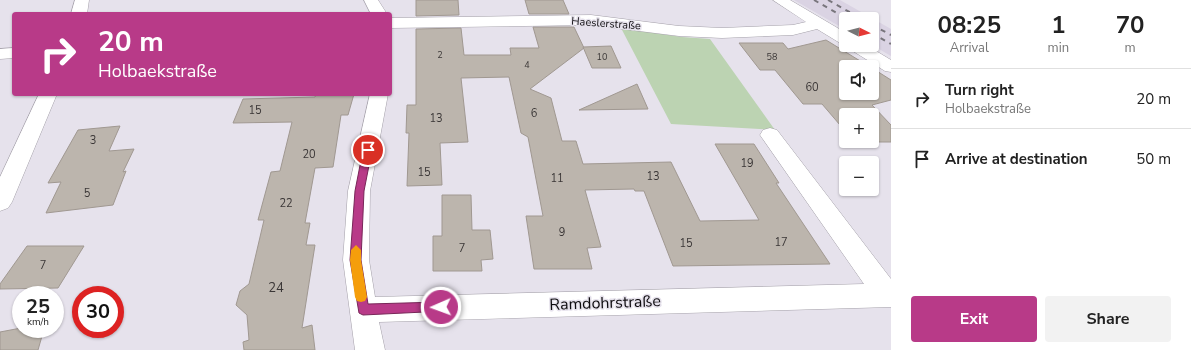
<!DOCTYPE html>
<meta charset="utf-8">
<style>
:root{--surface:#fff;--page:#f2f2f2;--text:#222;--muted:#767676;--line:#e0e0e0;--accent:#b83a88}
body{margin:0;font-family:"Nunito Sans",sans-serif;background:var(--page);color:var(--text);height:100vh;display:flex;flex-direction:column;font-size:15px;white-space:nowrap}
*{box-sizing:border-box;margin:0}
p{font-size:13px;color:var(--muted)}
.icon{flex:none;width:22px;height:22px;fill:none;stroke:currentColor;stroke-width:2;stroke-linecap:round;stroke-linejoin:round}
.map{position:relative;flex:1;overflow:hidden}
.sheet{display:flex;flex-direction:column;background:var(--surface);width:300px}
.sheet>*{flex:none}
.guide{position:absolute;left:12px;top:12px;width:380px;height:84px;border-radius:4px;box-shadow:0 1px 3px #0004;background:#b83a88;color:#fff;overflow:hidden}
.needle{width:26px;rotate:96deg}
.controls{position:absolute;left:839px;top:12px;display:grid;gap:8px}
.controls a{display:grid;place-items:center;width:40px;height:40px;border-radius:4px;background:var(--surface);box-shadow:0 1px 3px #0004;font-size:20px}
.speed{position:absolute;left:12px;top:286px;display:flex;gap:8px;font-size:20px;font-weight:700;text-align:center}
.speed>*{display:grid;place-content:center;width:52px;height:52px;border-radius:50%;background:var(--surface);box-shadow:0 1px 3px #0004;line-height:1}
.speed small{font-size:10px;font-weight:400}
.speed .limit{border:6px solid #d22;background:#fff;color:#111}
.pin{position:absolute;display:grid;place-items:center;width:34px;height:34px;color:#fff;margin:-17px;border:2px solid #fff;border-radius:50%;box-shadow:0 1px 4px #0007}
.me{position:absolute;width:44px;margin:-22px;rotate:268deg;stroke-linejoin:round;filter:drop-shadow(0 0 3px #0008)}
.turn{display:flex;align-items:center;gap:14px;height:84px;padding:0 20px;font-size:18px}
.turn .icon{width:52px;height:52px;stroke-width:2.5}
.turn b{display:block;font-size:28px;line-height:34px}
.eta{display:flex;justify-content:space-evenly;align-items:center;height:68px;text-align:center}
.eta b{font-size:24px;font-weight:700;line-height:28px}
.action{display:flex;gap:8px;margin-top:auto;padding:8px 20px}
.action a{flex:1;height:46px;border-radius:4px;background:var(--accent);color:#fff;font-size:16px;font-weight:700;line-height:46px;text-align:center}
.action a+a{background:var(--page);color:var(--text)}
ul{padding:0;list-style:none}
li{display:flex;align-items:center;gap:12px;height:60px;padding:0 20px;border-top:1px solid var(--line)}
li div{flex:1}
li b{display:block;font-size:15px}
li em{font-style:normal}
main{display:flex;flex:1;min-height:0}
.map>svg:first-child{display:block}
</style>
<main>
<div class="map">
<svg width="891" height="350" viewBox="0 0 891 350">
<rect width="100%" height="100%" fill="#e6e2ec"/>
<path fill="#dad3e3" d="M794,0H840L891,29V56L872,45V19H846V30Z"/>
<path fill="#bcd3b2" d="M621,28L682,37L710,39L775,130L671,124Z"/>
<g fill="#bcb5ad" stroke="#a09891">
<path d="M416,0H458L459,15L416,16Z"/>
<path d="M525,0H563L569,14H529Z"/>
<path d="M533,27H574L584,48L530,89L551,98L562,141H576L583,164L671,162L700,221L759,220L715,144H754L779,183H776L830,264L673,266L644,191H635L634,189L585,190L601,247L587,248L592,269H534L526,216H543L528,137L521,133L509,77L461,78L468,142L440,143L442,185L407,186L409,133H406L407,105H416V29L461,28L464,55H511L510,48H539Z"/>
<path d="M826,40L870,67H846V93H872V68L891,80V100L872,105L891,125V142H854L853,141H872V115H846V132L822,104H803L775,70H760L739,43H783L788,49Z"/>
<path d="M611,46L621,68H592L583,47Z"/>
<path d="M637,84L648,109L579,110Z"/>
<path d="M316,94H354L348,115H341L333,167L315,168L305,223H310L306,245H315L302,328L312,325L315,350H244L243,342L249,340L247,315L236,305L240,291L249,284L264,220H258L271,172L280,171L292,122L233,123L243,99L315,97Z"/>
<path d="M120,126L109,151L134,149L123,172L126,171L113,205L46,213L61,182L48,183L78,130Z"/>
<path d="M442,195H471L472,230H490L493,259L481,260L482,271H433V236H442Z"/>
<path d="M27,246H84L58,288L0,289V284Z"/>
<path d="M21,328V329H44L38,350H0V332Z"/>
</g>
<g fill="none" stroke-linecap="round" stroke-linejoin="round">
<g stroke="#a4a0a9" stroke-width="1">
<g id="street">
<path d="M75,0H89L87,14H71Z"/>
<path d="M364,0H378L387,14H371Z"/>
<path d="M773,0H790L846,33V45H866L891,60V72L885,71L848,48L846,45L840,43L817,29L793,35L722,38L679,36L591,25L390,28V18L591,15L679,26L722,28L793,25L806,22Z"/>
<path d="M14,48V58L0,59V49Z"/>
<path d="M39,94H57L12,202L8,208L0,211V177Z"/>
<path d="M370,94H388L370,191L369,260L375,297L864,284L760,135L763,130L770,128L777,130L891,279V307L379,322L385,350H355L343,260L348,191Z"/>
</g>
</g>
<use href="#street" fill="#fff" fill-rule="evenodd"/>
<g stroke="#78757c" stroke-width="2" stroke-dasharray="5 5" stroke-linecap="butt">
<path d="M814,0L847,19"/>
<path d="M828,0L862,19"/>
<path d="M872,25L891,35"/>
<path d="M872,33L891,44"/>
</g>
</g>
<path fill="#b83a88" stroke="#782658" d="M368,147L372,150L364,191L361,260L368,304L441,302L445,304L447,307L445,311L363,315L359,313L350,260L355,191L363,150Z"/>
<path fill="#f59e0b" d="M356,245L361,250V260L367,297L365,301L361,302L357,301L355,297L350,260L351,250Z"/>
<g text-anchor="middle" stroke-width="3" stroke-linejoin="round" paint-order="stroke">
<g font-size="9" fill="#3a3636">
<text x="440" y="58">2</text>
<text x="602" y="60">10</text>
<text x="772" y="60">58</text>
<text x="527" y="68">4</text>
</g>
<g font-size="11" fill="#0e0c0f" stroke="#e6e2ec">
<text transform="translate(606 23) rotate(4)" y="4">Haeslerstraße</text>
</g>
<g font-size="11" fill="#3a3636">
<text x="812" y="91">60</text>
<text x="255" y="114">15</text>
<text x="534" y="117">6</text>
<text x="436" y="122">13</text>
<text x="93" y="144">3</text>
<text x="309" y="158">20</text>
<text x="747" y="167">19</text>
<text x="424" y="176">15</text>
<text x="653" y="180">13</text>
<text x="557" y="182">11</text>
<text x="87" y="197">5</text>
<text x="286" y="207">22</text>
<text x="562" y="236">9</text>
<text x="781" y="246">17</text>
<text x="686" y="247">15</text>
<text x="462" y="252">7</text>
<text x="43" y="269">7</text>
</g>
<g font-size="13" fill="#3a3636">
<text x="276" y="292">24</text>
</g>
<g font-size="16" fill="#0e0c0f" stroke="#e6e2ec">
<text transform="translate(605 302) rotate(-2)" y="6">Ramdohrstraße</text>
</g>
</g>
</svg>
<div class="controls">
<a><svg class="needle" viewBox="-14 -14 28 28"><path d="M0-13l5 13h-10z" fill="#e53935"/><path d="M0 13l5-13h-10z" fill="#767676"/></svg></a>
<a><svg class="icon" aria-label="sound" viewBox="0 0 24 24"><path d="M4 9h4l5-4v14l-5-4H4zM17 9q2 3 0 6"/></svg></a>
<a>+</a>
<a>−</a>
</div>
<div class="speed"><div>25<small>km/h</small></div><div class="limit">30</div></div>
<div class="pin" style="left:368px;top:150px;background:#d93025"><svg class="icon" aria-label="arrive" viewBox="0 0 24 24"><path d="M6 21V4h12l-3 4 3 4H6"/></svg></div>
<svg class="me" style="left:441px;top:307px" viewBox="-20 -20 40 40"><circle r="17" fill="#b83a88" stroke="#fff" stroke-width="3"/><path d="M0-11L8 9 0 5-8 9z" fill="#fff"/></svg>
<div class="guide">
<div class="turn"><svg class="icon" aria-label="right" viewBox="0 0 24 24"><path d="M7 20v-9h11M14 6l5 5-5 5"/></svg><div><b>20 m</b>Holbaekstraße</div></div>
</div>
</div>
<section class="sheet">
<div class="eta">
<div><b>08:25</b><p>Arrival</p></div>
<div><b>1</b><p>min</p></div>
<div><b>70</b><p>m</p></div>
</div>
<ul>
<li><svg class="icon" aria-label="right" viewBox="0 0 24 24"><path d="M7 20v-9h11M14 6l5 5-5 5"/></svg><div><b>Turn right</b><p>Holbaekstraße</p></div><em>20 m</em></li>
<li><svg class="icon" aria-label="arrive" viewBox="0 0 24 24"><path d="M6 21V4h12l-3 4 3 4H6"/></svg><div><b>Arrive at destination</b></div><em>50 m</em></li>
</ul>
<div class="action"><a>Exit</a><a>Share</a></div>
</section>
</main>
